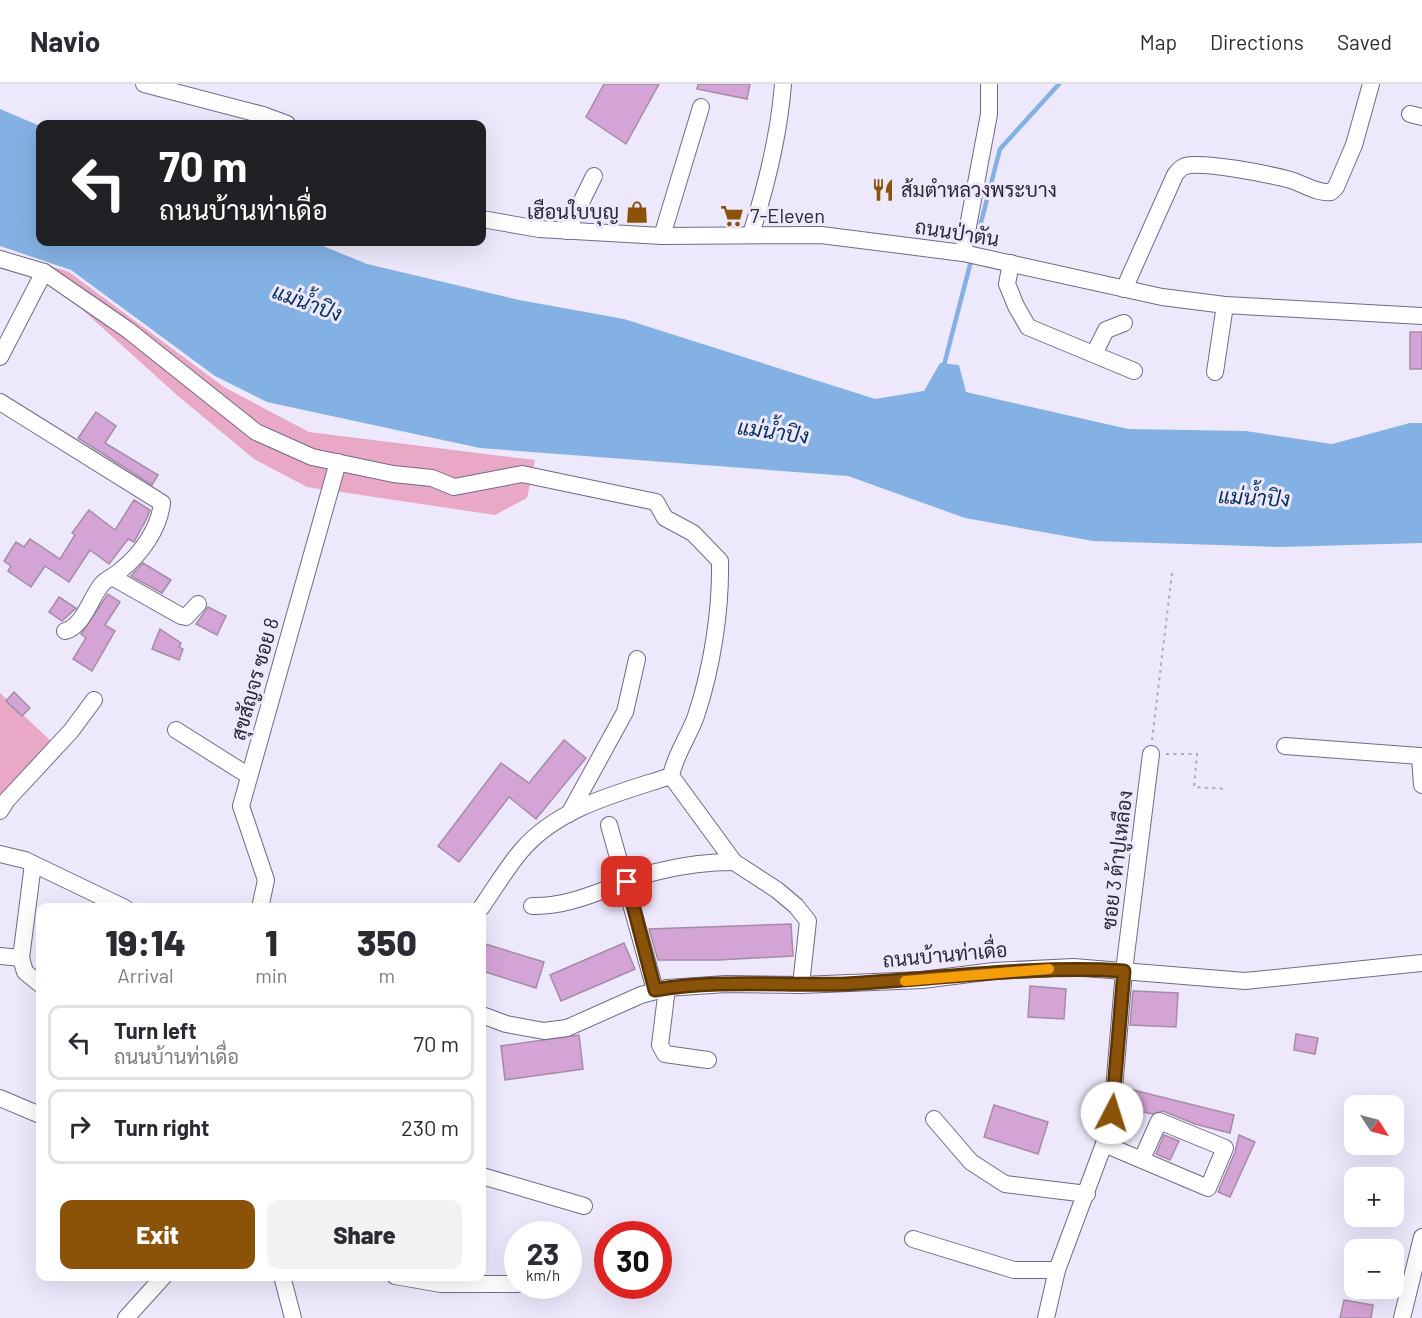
<!DOCTYPE html>
<meta charset="utf-8">
<style>
:root{--surface:#fff;--page:#f2f2f3;--text:#2b2b33;--muted:#7c7c81;--line:#e1e1e2;--accent:#8b5309}
body{margin:0;font-family:Barlow,Sarabun,sans-serif;background:var(--page);color:var(--text);height:100vh;display:flex;flex-direction:column;font-size:22px;white-space:nowrap}
*{box-sizing:border-box;margin:0}
p{font-size:20px;color:var(--muted)}
.icon{flex:none;width:33px;height:33px;fill:none;stroke:currentColor;stroke-width:2;stroke-linecap:round;stroke-linejoin:round}
.map{position:relative;flex:1;overflow:hidden}
.side{position:absolute;left:36px;top:819px;width:450px;height:378px;display:flex;flex-direction:column;background:var(--surface);border-radius:12px;box-shadow:0 6px 24px #0002}
.side>*{flex:none}
.top-card{position:absolute;left:36px;top:36px;width:450px;height:126px;border-radius:12px;box-shadow:0 6px 24px #0002;background:#202124;color:#fff;overflow:hidden}
.needle{width:39px;rotate:126deg}
.fabs{position:absolute;left:1344px;top:1011px;display:grid;gap:12px}
.fabs a{display:grid;place-items:center;width:60px;height:60px;border-radius:12px;background:var(--surface);box-shadow:0 6px 24px #0002;font-size:30px}
.speed{position:absolute;left:504px;top:1137px;display:flex;gap:12px;font-size:30px;font-weight:700;text-align:center}
.speed>*{display:grid;place-content:center;width:78px;height:78px;border-radius:50%;background:var(--surface);box-shadow:0 6px 24px #0002;line-height:1}
.speed small{font-size:15px;font-weight:400}
.speed .limit{border:9px solid #d22;background:#fff;color:#111}
.pin{position:absolute;display:grid;place-items:center;width:51px;height:51px;color:#fff;margin:-26px;border-radius:12px;box-shadow:0 3px 9px #0006}
.me{position:absolute;width:66px;margin:-33px;rotate:5deg;stroke-linejoin:round;filter:drop-shadow(0 0 4px #0008)}
.turn{display:flex;align-items:center;gap:21px;height:126px;padding:0 24px;font-size:27px}
.turn .icon{width:78px;height:78px;stroke-width:2.5}
.turn b{display:block;font-size:42px;line-height:51px}
.eta{display:flex;justify-content:space-evenly;align-items:center;height:102px;text-align:center}
.eta b{font-size:36px;font-weight:800;line-height:42px}
.action{display:flex;gap:12px;margin-top:auto;padding:12px 24px}
.action a{flex:1;height:69px;border-radius:12px;background:var(--accent);color:#fff;font-size:24px;font-weight:800;line-height:69px;text-align:center}
.action a+a{background:var(--page);color:var(--text)}
ul{padding:0;list-style:none}
li{display:flex;align-items:center;gap:18px;height:75px;margin:0 12px 9px;padding:0 12px;border:3px solid var(--line);border-radius:12px}
li div{flex:1}
li b{display:block;font-size:22px}
li em{font-style:normal}
header{display:flex;align-items:center;gap:36px;box-sizing:border-box;height:84px;padding:0 30px;background:var(--surface);border-bottom:2px solid var(--line)}
header strong{font-size:28px}
nav{display:flex;gap:33px;margin-inline-start:auto;font-size:21px}
.map>svg:first-child{display:block}
</style>
<header>
<strong>Navio</strong>
<nav><a>Map</a><a>Directions</a><a>Saved</a></nav>
</header>
<div class="map">
<svg width="1422" height="1234" viewBox="0 0 1422 1234">
<rect width="100%" height="100%" fill="#eee8fc"/>
<g fill="#e9a9c6">
<path d="M0,166L69,188L224,303L309,348L535,376L527,414L495,431L307,403L254,375L178,312L65,210L19,188L0,184Z"/>
<path d="M0,609L54,660L0,716Z"/>
</g>
<path fill="#83b1e3" d="M0,25L40,42V158H313L367,180L519,216L624,235L875,315L924,307L940,279L959,281L966,308L1128,345L1246,347L1332,360L1410,339H1422V459L1280,463L1093,457L965,434L848,392L480,364L401,347L267,318L215,292L71,186L0,162Z"/>
<g fill="none" stroke-linecap="round" stroke-linejoin="round">
<path stroke="#83b1e3" stroke-width="4.5" d="M943,285L1000,65L1059,0"/>
</g>
<g fill="#d5a4d6" stroke="#a58ca5" stroke-width="1.5">
<path d="M604,0H659L626,60L586,33Z"/>
<path d="M698,0H750L747,15L697,5Z"/>
<rect x="1410" y="248" width="12" height="37"/>
<path d="M96,328L116,342L105,359L158,391L152,401L78,354Z"/>
<path d="M134,416L150,426L147,434L134,458L128,455L109,480L90,466L69,498L45,482L31,503L8,487L11,482L4,477L16,458L24,463L30,455L60,475L75,451L72,449L89,426L115,446Z"/>
<path d="M143,479L171,496L162,509L131,492Z"/>
<path d="M108,510L120,518L105,541L115,547L92,587L73,575L86,554L81,550Z"/>
<path d="M59,513L76,524L62,537L49,528Z"/>
<path d="M208,523L226,532L217,551L196,540Z"/>
<path d="M160,545L181,559L179,563L183,565L179,576L152,565Z"/>
<path d="M14,608L30,624L22,632L6,617Z"/>
<path d="M564,656L586,674L536,735L509,713L459,778L438,762L501,679L529,699Z"/>
<path d="M791,840L793,872L718,876H658L649,845Z"/>
<path d="M482,859L544,878L536,904L482,887Z"/>
<path d="M624,859L635,885L561,917L550,891Z"/>
<path d="M1030,902L1066,905L1064,935L1028,933Z"/>
<path d="M1133,907L1178,909L1176,943L1130,941Z"/>
<path d="M1296,950L1318,954L1315,970L1294,966Z"/>
<path d="M579,951L583,985L505,996L501,962Z"/>
<path d="M1125,1004L1234,1031L1230,1049L1195,1040L1163,1027L1152,1030L1123,1023Z"/>
<path d="M994,1021L1048,1038L1038,1070L984,1053Z"/>
<path d="M1164,1051L1179,1057L1170,1076L1156,1070Z"/>
<path d="M1239,1051L1255,1058L1230,1113L1218,1108L1235,1068Z"/>
<path d="M1344,1216L1373,1221L1371,1234H1340Z"/>
</g>
<g fill="none" stroke-linecap="round" stroke-linejoin="round">
<g stroke="#736986" stroke-width="18">
<g id="minor">
<path d="M144,0L263,31L287,40"/>
<path d="M1410,30L1422,33"/>
<path d="M482,135L539,145L662,152L821,151L963,169L1162,213L1225,221L1422,232"/>
<path d="M567,147L594,92"/>
<path d="M751,150C767,100 779,52 783,0"/>
<path d="M662,152L701,23"/>
<path d="M963,169L989,30V0"/>
<path d="M0,175L44,188L128,246L256,348L312,373L393,390L432,394L454,403L522,390L656,418L665,434L693,449L720,477C721,527 712,584 696,632C689,652 675,671 671,692L734,778L777,806L796,822L808,837L801,901"/>
<path d="M1011,179L1007,200L1016,222L1028,243L1134,287"/>
<path d="M1124,205L1175,91C1178,87 1180,84 1185,82C1204,77 1267,90 1287,95C1301,98 1316,110 1331,108L1336,103L1354,61L1371,0"/>
<path d="M1094,270L1106,246L1124,239"/>
<path d="M0,273L44,188"/>
<path d="M1215,288L1225,221"/>
<path d="M0,318L162,419C159,445 141,470 121,486C116,491 108,494 102,500C91,513 83,543 65,547"/>
<path d="M112,493L181,532L186,533L198,520"/>
<path d="M176,646L249,692"/>
<path d="M1285,662L1420,672L1422,701"/>
<path d="M0,727L7,716L71,647L94,616"/>
<path d="M569,730L625,628L637,575"/>
<path d="M609,741L655,906"/>
<path d="M0,770L25,776L125,824"/>
<path d="M532,822C579,823 616,797 660,787C684,781 710,778 734,778"/>
<path d="M260,824L266,796L241,722L338,378"/>
<path d="M481,824C494,805 506,785 521,767C558,723 619,709 671,692"/>
<path d="M0,872L21,874L33,780"/>
<path d="M21,874L25,888L40,900"/>
<path d="M667,904L660,961L665,970L708,976"/>
<path d="M482,931L506,940L544,947L567,944L641,911L667,904L726,900L801,901L922,896L994,887L1073,883L1245,897L1422,879"/>
<path d="M0,1014L40,1031"/>
<path d="M934,1035L971,1078L1005,1100L1087,1110"/>
<path d="M1104,1060L1208,1104L1225,1064L1159,1037L1142,1075"/>
<path d="M482,1092L584,1122"/>
<path d="M913,1155L1014,1186H1057"/>
<path d="M282,1192L293,1234"/>
<path d="M395,1192L441,1200H518"/>
<path d="M126,1234L164,1192"/>
<path d="M1046,1234L1057,1186L1104,1060L1112,1029L1124,887L1151,670"/>
<path d="M1402,1234L1422,1153"/>
</g>
</g>
<g stroke="#afa9bb" stroke-width="2" stroke-dasharray="3 4.5" stroke-linecap="butt">
<path d="M1152,656L1172,489"/>
<path d="M1166,670H1197L1194,703L1227,705"/>
</g>
<use href="#minor" stroke="#fff" stroke-width="16"/>
</g>
<g fill="none" stroke-linecap="round" stroke-linejoin="round">
<g stroke="#5a3606" stroke-width="15">
<path id="route" d="M627,798L655,906C718,895 783,902 846,900C939,895 1031,881 1124,887L1112,1029"/>
</g>
<use href="#route" stroke="#8b5309" stroke-width="10"/>
<path stroke="#f59e0b" stroke-width="10" d="M905,897L1049,885"/>
</g>
<defs>
<g id="restaurant-bare" transform="scale(1.8)"><path d="M-5-6h1v4h1v-4h1v4h1v-4h1v5L-1.5 .5V6h-2V.5L-5-1ZM5-6V6H3V1.5H1.5Q1.5-4 5-6Z" fill="#8b5309" stroke="#eee8fc" stroke-width="2.5" paint-order="stroke"/></g>
<g id="shop-bare" transform="scale(1.8)"><path d="M-5-2.5h2.3a2.7 3.5 0 0 1 5.4 0H5L5.5 6h-11ZM-1.5-2.5h3a1.5 2.3 0 0 0-3 0Z" fill="#8b5309" stroke="#eee8fc" stroke-width="2.5" paint-order="stroke"/></g>
<g id="supermarket-bare" transform="scale(1.8)"><path d="M-6-5.5h2.5l.6 2H6L4.5 2H-2.5L-4.4-4H-6ZM-1.5 3.2a1.3 1.3 0 1 0 .1 0ZM3 3.2a1.3 1.3 0 1 0 .1 0Z" fill="#8b5309" stroke="#eee8fc" stroke-width="2.5" paint-order="stroke"/></g>
</defs>
<g fill-rule="evenodd">
<use href="#restaurant-bare" x="883" y="106"/>
<use href="#shop-bare" x="637" y="128"/>
<use href="#supermarket-bare" x="732" y="132"/>
</g>
<g text-anchor="middle" stroke-width="6" stroke-linejoin="round" paint-order="stroke">
<g font-size="20" fill="#2c2834" stroke="#eee8fc" text-anchor="start">
<text x="901" y="113">ส้มตำหลวงพระบาง</text>
<text x="619" y="135" text-anchor="end">เฮือนใบบุญ</text>
<text x="750" y="139">7-Eleven</text>
</g>
<g font-size="20" fill="#2c2834" stroke="#eee8fc">
<text transform="translate(957 149) rotate(9)" y="7">ถนนป่าตัน</text>
<text transform="translate(255 595) rotate(-74)" y="7">สุขสัญจร ซอย 8</text>
<text transform="translate(1117 776) rotate(-83)" y="7">ซอย 3 ต้าปูเหลือง</text>
<text transform="translate(945 871) rotate(-5)" y="7">ถนนบ้านท่าเดื่อ</text>
</g>
<g font-size="21" font-style="italic" fill="#00315e" stroke="#eee8fc">
<text transform="translate(307 219) rotate(20)" y="7">แม่น้ำปิง</text>
<text transform="translate(773 348) rotate(8)" y="7">แม่น้ำปิง</text>
<text transform="translate(1254 414) rotate(3)" y="7">แม่น้ำปิง</text>
</g>
</g>
</svg>
<div class="fabs">
<a><svg class="needle" viewBox="-14 -14 28 28"><path d="M0-13l5 13h-10z" fill="#e53935"/><path d="M0 13l5-13h-10z" fill="#7c7c81"/></svg></a>
<a>+</a>
<a>−</a>
</div>
<div class="speed"><div>23<small>km/h</small></div><div class="limit">30</div></div>
<div class="pin" style="left:627px;top:798px;background:#d93025"><svg class="icon" aria-label="arrive" viewBox="0 0 24 24"><path d="M6 21V4h12l-3 4 3 4H6"/></svg></div>
<svg class="me" style="left:1112px;top:1029px" viewBox="-20 -20 40 40"><circle r="19" fill="#fff"/><path d="M0-13L10 11 0 6-10 11z" fill="#8b5309"/></svg>
<div class="top-card">
<div class="turn"><svg class="icon" aria-label="left" viewBox="0 0 24 24"><path d="M17 20v-9H6M10 6l-5 5 5 5"/></svg><div><b>70 m</b>ถนนบ้านท่าเดื่อ</div></div>
</div>
<section class="side">
<div class="eta">
<div><b>19:14</b><p>Arrival</p></div>
<div><b>1</b><p>min</p></div>
<div><b>350</b><p>m</p></div>
</div>
<ul>
<li><svg class="icon" aria-label="left" viewBox="0 0 24 24"><path d="M17 20v-9H6M10 6l-5 5 5 5"/></svg><div><b>Turn left</b><p>ถนนบ้านท่าเดื่อ</p></div><em>70 m</em></li>
<li><svg class="icon" aria-label="right" viewBox="0 0 24 24"><path d="M7 20v-9h11M14 6l5 5-5 5"/></svg><div><b>Turn right</b></div><em>230 m</em></li>
</ul>
<div class="action"><a>Exit</a><a>Share</a></div>
</section>
</div>
